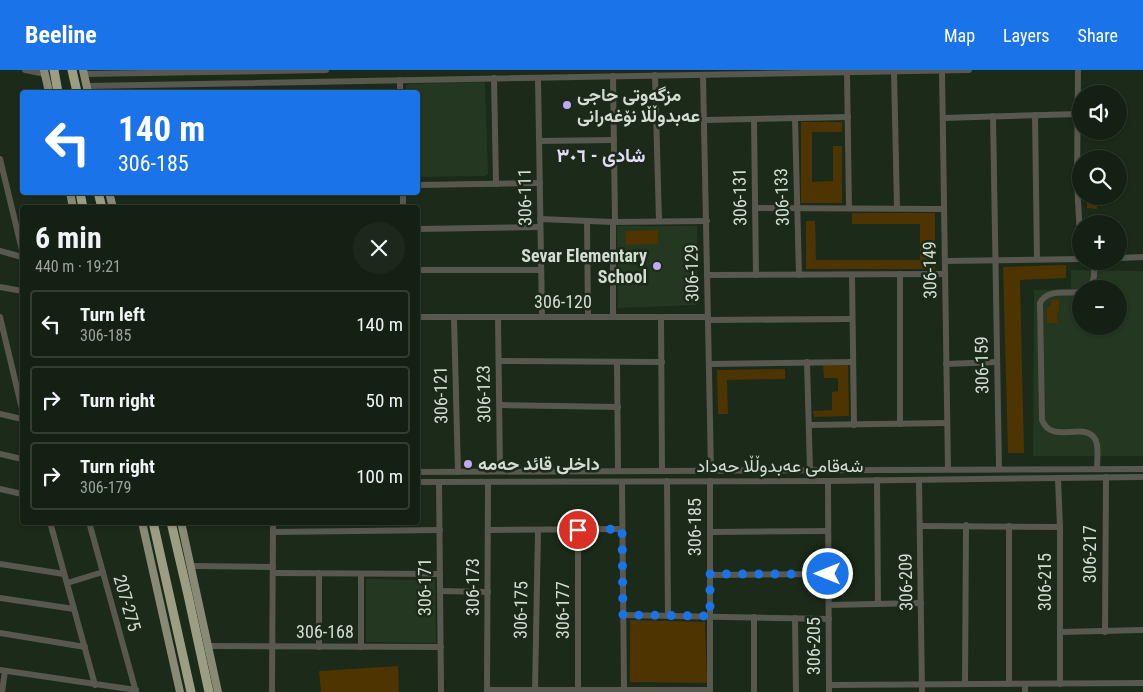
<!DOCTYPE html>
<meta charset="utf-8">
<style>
:root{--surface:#142013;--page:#1d281c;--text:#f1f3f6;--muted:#9da3a0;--line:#333e33;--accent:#1a73e8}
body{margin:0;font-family:"Roboto Condensed",Vazirmatn,sans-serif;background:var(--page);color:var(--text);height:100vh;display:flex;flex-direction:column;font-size:19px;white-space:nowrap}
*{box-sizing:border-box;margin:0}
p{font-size:16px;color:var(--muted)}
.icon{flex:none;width:28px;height:28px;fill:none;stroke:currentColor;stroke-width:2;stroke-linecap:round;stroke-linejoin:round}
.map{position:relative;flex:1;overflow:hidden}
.drawer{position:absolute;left:20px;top:135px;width:400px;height:320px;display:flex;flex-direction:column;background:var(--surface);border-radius:5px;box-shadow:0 1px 4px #0004,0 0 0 1px var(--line)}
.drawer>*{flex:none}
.guide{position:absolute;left:20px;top:20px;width:400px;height:105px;border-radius:5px;box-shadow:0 1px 4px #0004,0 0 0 1px var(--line);background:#1a73e8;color:#fff;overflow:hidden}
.fabs{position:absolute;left:1072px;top:15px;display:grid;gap:10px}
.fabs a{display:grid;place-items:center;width:55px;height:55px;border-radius:50%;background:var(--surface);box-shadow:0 1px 4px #0004,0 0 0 1px var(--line);font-size:25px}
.pin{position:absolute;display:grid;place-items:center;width:42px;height:42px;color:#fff;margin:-21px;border:2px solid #fff;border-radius:50%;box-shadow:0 1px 5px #0007}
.me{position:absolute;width:55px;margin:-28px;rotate:270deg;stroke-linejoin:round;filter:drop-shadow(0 0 4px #0008)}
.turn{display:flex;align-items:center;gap:18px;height:105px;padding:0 15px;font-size:22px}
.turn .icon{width:65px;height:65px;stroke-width:2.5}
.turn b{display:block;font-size:35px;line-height:42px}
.round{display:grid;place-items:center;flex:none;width:52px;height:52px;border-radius:26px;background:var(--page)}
.headline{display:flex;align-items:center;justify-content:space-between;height:85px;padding:0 15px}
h1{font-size:30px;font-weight:700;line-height:38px}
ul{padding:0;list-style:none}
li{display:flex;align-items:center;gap:15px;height:68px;margin:0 10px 8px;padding:0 5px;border:2px solid var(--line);border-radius:5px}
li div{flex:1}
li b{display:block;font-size:19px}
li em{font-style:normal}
header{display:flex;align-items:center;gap:30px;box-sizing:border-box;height:70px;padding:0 25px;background:var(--accent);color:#fff}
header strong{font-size:24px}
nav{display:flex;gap:28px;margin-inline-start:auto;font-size:18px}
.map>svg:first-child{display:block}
</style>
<header>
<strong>Beeline</strong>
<nav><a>Map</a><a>Layers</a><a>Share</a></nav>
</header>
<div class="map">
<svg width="1143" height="622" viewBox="0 0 1143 622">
<rect width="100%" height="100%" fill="#1b2a19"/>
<g fill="#243721" fill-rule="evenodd">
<path d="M485,12L488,104L485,106L418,107V22H406V16L409,14Z"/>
<path d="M617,156H697V235L618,238Z"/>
<path d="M1071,200L1143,201V386H1033L1034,220L1071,219ZM1081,219H1119V256H1081Z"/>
<path d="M366,509L435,510L436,573L366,572Z"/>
</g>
<g fill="#4d3401">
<path d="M801,52H842V62H812V112L833,111V76H842V133H801Z"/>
<path d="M1087,126L1097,127V139L1087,138Z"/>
<path d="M852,143H935V199H806V151H815L816,190H920V154H852Z"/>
<path d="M658,160V174L626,175L625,161Z"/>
<path d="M1066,195V208L1020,210L1024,383H1008L1003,197Z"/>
<path d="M1059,229V240L1057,243V253H1047V237L1051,236V230Z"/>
<path d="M823,295H848L849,346L814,347L813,341L832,340V322L838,321V308H824Z"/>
<path d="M785,299V309L727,310L728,344H718L717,300Z"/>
<path d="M630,550L705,552L707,613L630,612Z"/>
<path d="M398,596L399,622H321L319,601Z"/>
</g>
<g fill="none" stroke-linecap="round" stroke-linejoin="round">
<g stroke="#58584e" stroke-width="6">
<path d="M25,0L45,4"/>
<path d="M942,0L948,399"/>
<path d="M1078,0L1077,112L1081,185"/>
<path d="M894,1L897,138"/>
<path d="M847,2L849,138"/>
<path d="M84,4L326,0"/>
<path d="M655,5L659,151"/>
<path d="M703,5L711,400"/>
<path d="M613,6L615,152"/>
<path d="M494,8L496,114"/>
<path d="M538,8L542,247"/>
<path d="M400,10V22"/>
<path d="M86,16L969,0"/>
<path d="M1035,45L1037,189"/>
<path d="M993,46L999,399"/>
<path d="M943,48L1079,44"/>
<path d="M795,49L799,205"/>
<path d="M704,50L848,47"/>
<path d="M754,50L756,205"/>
<path d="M539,71L614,70"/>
<path d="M0,89L22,180"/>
<path d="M418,115L540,113"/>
<path d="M403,122V138"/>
<path d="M755,138L944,139"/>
<path d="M540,149L613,152L707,151"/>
<path d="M587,151L588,247"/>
<path d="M613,152V247"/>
<path d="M418,159L540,157"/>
<path d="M0,181L22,187"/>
<path d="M1119,188L1143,187"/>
<path d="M945,191L1081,189"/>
<path d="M418,200H541"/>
<path d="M900,204V354"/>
<path d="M707,205L945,204"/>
<path d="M852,205L854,355"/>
<path d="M0,217L22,221"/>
<path d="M1088,219C1096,211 1094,201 1094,191"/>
<path d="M1081,222C1067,224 1048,218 1040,233L1042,350C1052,376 1087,349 1096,371C1099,379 1097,390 1097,399"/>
<path d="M0,247L22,339"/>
<path d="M418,247H708"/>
<path d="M454,247L458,402"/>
<path d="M498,247L500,401"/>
<path d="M661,247L662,401"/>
<path d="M708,250L852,249"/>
<path d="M499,291L662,292"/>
<path d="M617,292L618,401"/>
<path d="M807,292L810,400"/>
<path d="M709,294L853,292"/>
<path d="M946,294L997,292"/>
<path d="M500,335L618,337"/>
<path d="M0,344L22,349"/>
<path d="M809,355L947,353"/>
<path d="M0,384L22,389"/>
<path d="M418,402L1143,399"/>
<path d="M1058,409L1060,457V614"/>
<path d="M877,410L878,534"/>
<path d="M919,410L922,622"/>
<path d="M667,411L668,546"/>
<path d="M828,411L829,622"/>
<path d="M418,412L828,411L1143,407"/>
<path d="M439,412L441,622"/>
<path d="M622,412L624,620"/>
<path d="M0,419L22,424"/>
<path d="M50,452L95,615"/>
<path d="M89,452L136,622"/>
<path d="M920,456L1060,457"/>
<path d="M488,460L622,459"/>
<path d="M273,462L440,460"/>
<path d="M710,462L828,461"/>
<path d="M0,494L64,504"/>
<path d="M191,496L273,497"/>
<path d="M273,503L440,504"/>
<path d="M319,503V577"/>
<path d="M361,504V577"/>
<path d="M710,505L829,504"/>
<path d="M67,513L103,502"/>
<path d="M440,521L488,522"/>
<path d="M0,528L74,539"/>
<path d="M829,535L921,533"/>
<path d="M623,545L829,549"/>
<path d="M754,547V622"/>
<path d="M795,548L796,622"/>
<path d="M1060,562L1143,560"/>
<path d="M1105,562L1106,407"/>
<path d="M0,563L85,577"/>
<path d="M209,576L441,577"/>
<path d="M0,600L136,620"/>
<path d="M965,614L966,455"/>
<path d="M1009,614V456"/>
<path d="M1025,614V622"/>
<path d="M829,615L1143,613"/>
<path d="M487,620H710"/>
<path d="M535,620L538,460"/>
<path d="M578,620V460"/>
<path d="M2,622L5,601"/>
<path d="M272,622L273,452"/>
<path d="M487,622L488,412"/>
<path d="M710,622V411"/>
</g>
<g stroke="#898a75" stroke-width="8">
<path d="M44,0L49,22"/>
<path d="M83,0L88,22"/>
<path d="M70,122L73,138"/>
<path d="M109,122L113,138"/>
<path d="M142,452L180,622"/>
<path d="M181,452L218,622"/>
</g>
<g stroke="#9c9e84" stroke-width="9">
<path d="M54,0L58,22"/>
<path d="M72,0L77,22"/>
<path d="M80,122L83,138"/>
<path d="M98,122L102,138"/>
<path d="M153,452L191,622"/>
<path d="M171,452L188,525L209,622"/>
</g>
</g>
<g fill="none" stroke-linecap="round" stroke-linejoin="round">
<path stroke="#1a73e8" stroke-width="9" stroke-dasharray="0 16.2" d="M578,460L622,459L623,545L710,546V504H828"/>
</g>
<g fill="#c1a8f3" stroke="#1b2a19" stroke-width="2">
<circle cx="567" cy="35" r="5"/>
<circle cx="657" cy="196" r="5"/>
<circle cx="468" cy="394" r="5"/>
</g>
<g text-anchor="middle" stroke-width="5" stroke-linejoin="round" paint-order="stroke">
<g font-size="18" font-weight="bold" fill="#d4ddd2" stroke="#1b2a19" text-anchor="start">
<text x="577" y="31">مزگەوتی حاجی<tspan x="577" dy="21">عەبدوڵڵا نۆغەرانی</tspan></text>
<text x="647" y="192" text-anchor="end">Sevar Elementary<tspan x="647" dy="21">School</tspan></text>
<text x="478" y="400">داخلی قائد حەمە</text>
</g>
<g font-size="18" fill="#d4ddd2" stroke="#1b2a19">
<text transform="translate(525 127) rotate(-91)" y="6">306-111</text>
<text transform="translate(740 127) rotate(-91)" y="6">306-131</text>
<text transform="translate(782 127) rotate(-92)" y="6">306-133</text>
<text transform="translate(930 200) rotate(-91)" y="6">306-149</text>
<text transform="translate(692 203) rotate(-91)" y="6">306-129</text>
<text x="563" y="238">306-120</text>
<text transform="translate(982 295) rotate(-91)" y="6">306-159</text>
<text transform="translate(484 324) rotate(-91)" y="6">306-123</text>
<text transform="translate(441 325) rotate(-91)" y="6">306-121</text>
<text x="780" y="402">شەقامی عەبدوڵڵا حەداد</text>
<text transform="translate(695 457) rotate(-90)" y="6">306-185</text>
<text transform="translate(1090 484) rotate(-90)" y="6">306-217</text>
<text transform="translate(906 512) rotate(-91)" y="6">306-209</text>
<text transform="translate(1045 512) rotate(-90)" y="6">306-215</text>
<text transform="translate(425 517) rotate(-90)" y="6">306-171</text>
<text transform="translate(473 517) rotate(-90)" y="6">306-173</text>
<text transform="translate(127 533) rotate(74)" y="6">207-275</text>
<text transform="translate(521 540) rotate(-89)" y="6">306-175</text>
<text transform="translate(563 540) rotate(-90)" y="6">306-177</text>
<text x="325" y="568">306-168</text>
<text transform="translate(814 576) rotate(-90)" y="6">306-205</text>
</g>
<g font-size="19" font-weight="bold" fill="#e4dbf8" stroke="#1b2a19">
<text x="601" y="92">شادی - ٣٠٦</text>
</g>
</g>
</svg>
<div class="fabs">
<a><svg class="icon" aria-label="sound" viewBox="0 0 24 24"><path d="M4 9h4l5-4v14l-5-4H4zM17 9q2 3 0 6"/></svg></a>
<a><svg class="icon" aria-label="search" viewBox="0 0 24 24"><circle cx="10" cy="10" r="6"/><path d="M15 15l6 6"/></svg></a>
<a>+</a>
<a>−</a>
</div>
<div class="pin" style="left:578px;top:460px;background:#d93025"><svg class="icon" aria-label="arrive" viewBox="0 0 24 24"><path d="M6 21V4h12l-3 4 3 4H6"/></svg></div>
<svg class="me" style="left:828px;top:504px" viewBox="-20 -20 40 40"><circle r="17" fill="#1a73e8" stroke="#fff" stroke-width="3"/><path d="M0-11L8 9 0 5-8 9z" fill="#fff"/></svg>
<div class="guide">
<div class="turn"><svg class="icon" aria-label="left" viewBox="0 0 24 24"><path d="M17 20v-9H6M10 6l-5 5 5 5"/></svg><div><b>140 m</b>306-185</div></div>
</div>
<section class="drawer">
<div class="headline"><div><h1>6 min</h1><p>440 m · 19:21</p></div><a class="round"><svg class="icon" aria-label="close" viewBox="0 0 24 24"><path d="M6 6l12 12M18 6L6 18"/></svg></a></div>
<ul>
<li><svg class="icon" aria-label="left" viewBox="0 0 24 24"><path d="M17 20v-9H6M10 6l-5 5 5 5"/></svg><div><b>Turn left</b><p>306-185</p></div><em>140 m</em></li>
<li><svg class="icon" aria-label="right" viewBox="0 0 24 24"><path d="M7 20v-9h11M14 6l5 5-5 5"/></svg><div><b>Turn right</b></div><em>50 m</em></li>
<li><svg class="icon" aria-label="right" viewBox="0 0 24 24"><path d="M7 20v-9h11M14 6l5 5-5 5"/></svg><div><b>Turn right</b><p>306-179</p></div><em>100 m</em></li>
</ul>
</section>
</div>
